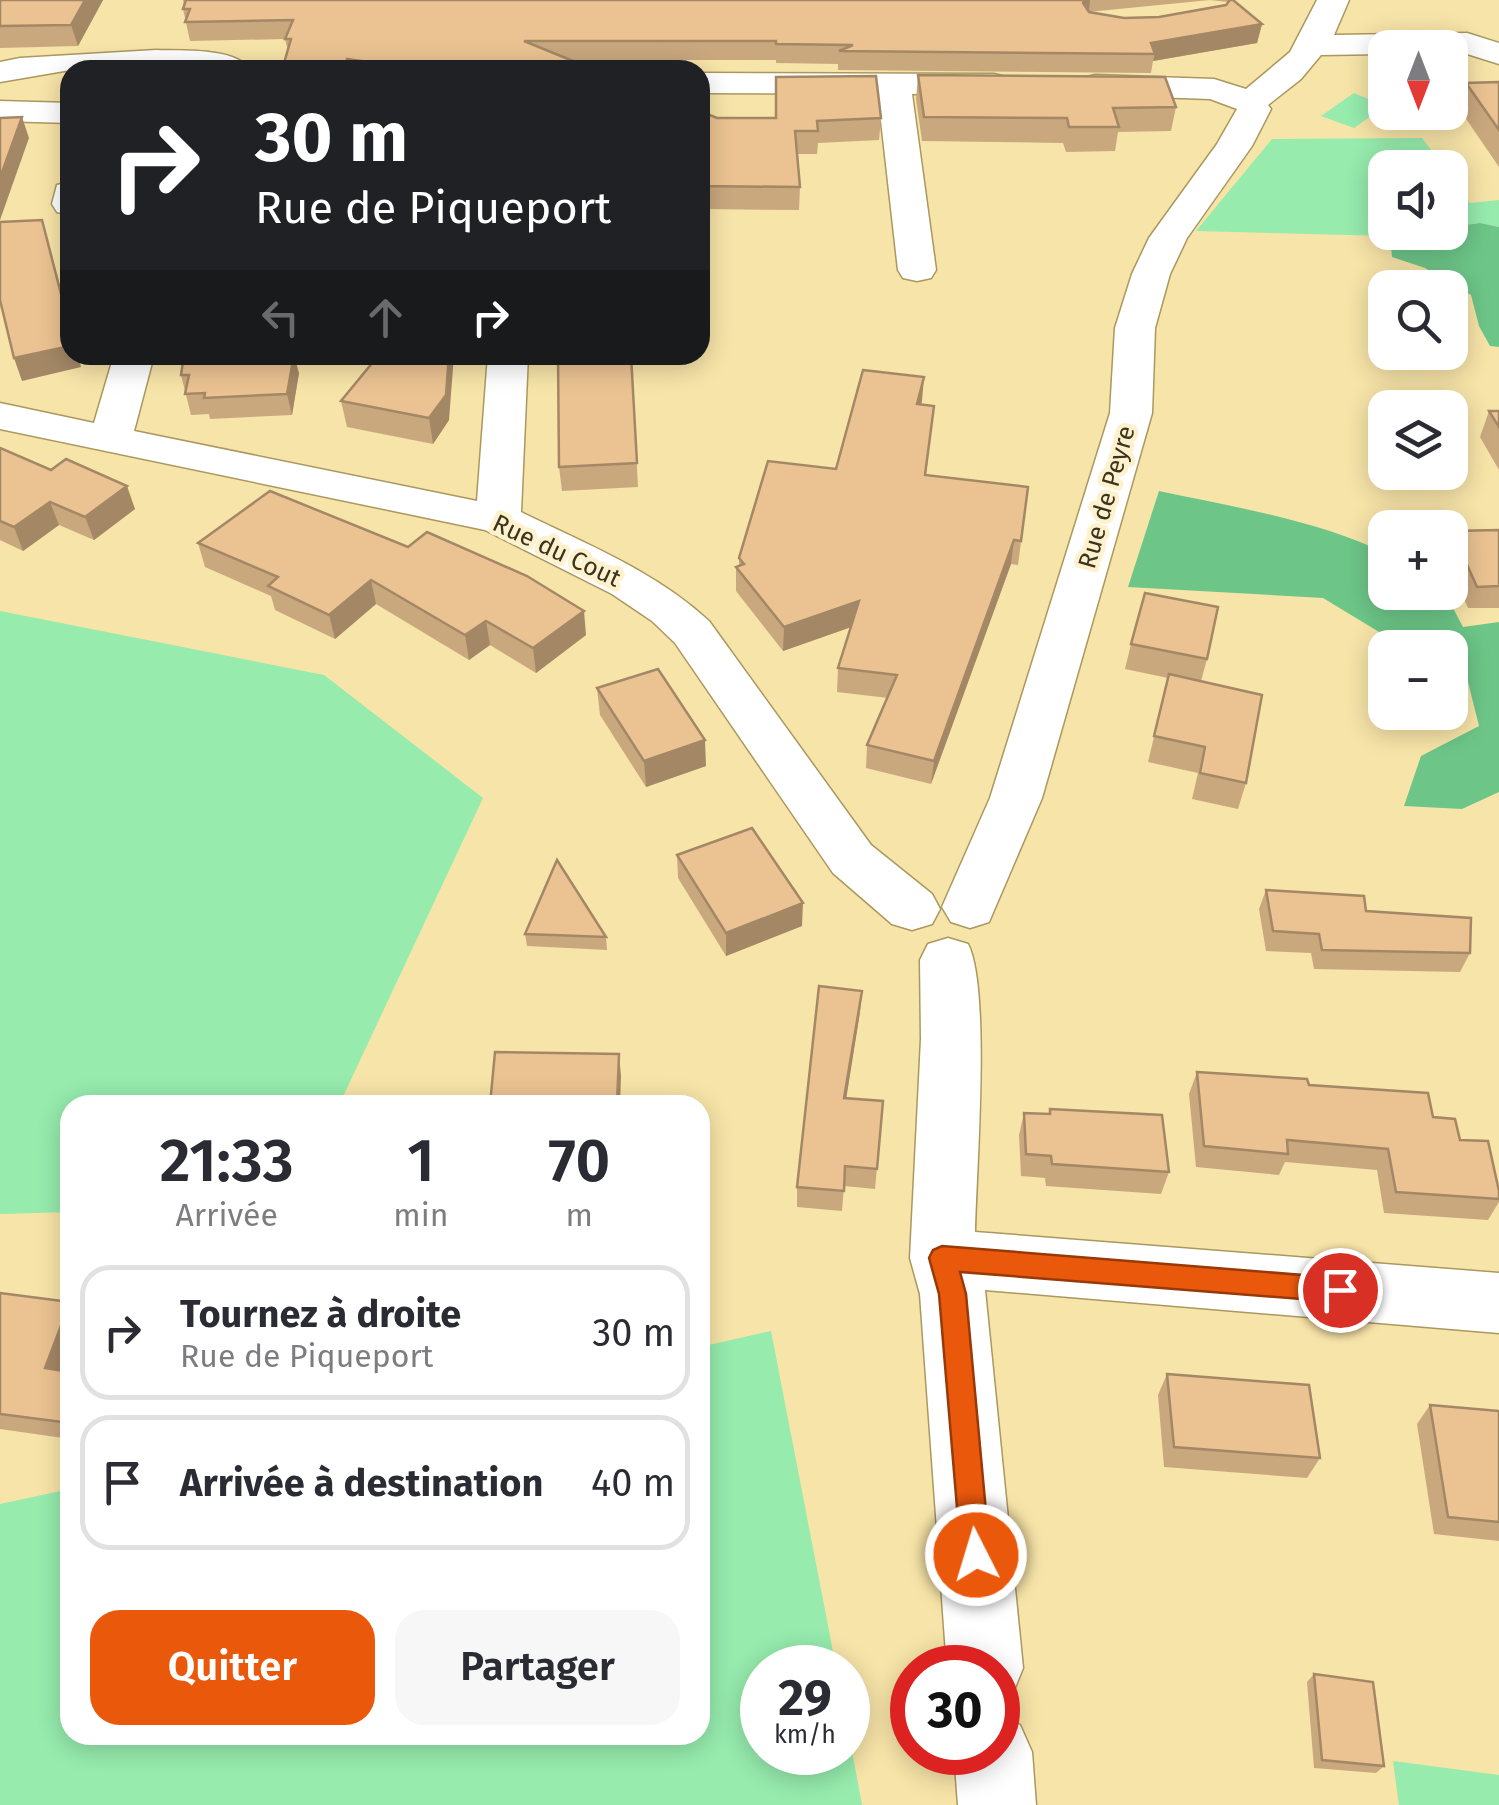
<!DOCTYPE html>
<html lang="fr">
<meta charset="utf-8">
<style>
:root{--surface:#fff;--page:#f7f7f7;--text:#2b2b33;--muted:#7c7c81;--line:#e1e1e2;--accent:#ea580c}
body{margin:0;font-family:"Fira Sans",sans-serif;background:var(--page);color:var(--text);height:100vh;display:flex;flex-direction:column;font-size:38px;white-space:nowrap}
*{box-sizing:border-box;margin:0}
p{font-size:32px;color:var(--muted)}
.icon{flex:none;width:55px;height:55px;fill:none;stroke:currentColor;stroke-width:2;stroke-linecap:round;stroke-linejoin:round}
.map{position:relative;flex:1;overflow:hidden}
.drawer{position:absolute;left:60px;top:1095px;width:650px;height:650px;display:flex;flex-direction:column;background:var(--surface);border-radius:30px;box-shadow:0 5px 25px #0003}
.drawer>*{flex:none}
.hud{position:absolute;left:60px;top:60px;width:650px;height:305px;border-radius:30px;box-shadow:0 5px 25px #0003;background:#202124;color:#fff;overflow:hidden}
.needle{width:65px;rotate:180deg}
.tools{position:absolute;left:1368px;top:30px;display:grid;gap:20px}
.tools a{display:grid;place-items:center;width:100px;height:100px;border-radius:20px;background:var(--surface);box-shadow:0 5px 25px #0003;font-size:50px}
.speed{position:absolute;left:740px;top:1645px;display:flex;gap:20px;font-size:50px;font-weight:700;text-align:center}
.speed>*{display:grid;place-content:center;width:130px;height:130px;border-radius:50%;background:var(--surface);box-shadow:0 5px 25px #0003;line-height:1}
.speed small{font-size:25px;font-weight:400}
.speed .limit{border:15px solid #d22;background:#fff;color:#111}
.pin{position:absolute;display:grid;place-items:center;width:85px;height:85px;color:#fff;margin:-42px;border:5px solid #fff;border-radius:50%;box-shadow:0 2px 10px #0007}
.me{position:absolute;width:110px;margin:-55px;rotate:355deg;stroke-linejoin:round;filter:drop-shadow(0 0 8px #0008)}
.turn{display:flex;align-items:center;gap:35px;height:210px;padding:0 30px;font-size:45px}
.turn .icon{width:130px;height:130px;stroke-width:2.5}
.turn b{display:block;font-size:70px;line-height:85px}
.lanes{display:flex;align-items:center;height:95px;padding:0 30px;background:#0003;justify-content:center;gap:50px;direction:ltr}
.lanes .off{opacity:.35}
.eta{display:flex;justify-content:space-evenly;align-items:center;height:170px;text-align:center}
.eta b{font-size:60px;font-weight:600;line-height:70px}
.primary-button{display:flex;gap:20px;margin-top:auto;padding:20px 30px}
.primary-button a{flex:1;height:115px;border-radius:30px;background:var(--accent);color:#fff;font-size:40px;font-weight:600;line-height:115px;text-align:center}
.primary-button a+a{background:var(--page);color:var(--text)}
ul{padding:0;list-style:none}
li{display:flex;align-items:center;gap:30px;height:135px;margin:0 20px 15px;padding:0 10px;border:5px solid var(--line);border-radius:30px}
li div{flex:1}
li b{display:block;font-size:38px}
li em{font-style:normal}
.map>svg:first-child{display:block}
</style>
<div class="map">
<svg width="1499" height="1805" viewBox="0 0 1499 1805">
<rect width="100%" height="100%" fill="#f7e4a8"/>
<g fill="#96ebad">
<path d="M1354,93L1385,106L1354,128L1321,116Z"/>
<path d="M1422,138L1444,167L1385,168V232L1414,233L1390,236L1196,231L1272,139Z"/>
<path d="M1450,175L1470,203L1499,200V227L1480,223L1450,227Z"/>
<path d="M0,611L324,675L483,798L339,1105H70V1212L0,1214Z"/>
<path d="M771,1331L836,1667L762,1668V1752H848V1730L862,1805H0V1504L70,1489V1735H700V1347Z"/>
<path d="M1393,1761L1499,1775V1805H1399Z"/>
</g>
<g fill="#6dc688">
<path d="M1480,223L1499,227V347L1490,346L1479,326L1471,295L1425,268L1392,257L1390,236L1450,232V227Z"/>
<path d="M1159,491C1234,507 1316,520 1385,553V592L1445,593L1463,627L1499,622V792L1462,809L1404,806L1421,756L1479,726L1468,682L1450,672V648L1404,647L1323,598L1128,587Z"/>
</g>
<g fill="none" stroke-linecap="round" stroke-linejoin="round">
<g stroke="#aa985f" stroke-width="3">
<g id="minor">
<path d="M1317,0H1349L1334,35L1467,33L1499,43V64L1464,53H1450V48H1385V54L1321,55L1301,79L1268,105L1271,109L1252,146L1187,238L1170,274L1155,328L1152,413L1042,798L989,922L970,928L951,922L942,907L990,798L1110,413L1115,328L1132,274L1149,238L1217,144L1237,109L1210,99L1095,95L1083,92L1078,85L1083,78L1095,75L1214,79L1246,89L1290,52Z"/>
<path d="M156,50C181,51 235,47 251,70H70L0,82V62L20,58Z"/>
<path d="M700,73L994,74L1006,77L1011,84L1006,91L994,94H912L936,270L931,278L917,281L903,278L898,270L878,94L700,93Z"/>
<path d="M0,101L70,103V123L0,121Z"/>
<path d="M70,182V215L57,212L52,204L57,185Z"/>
<path d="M114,355H154L134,431L477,501L488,355H528L521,512C586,544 655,571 709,621L871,845L932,894L940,909L932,924L912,930L892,924L833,873L675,643L652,621L612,594L485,530L0,429V403L94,423Z"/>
<path d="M948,938L968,944C991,989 976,1172 975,1232L1499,1273V1333L985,1290L1023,1668L1012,1695L998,1700V1668H947L920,1294L910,1258L921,1039L920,960L928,944Z"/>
<path d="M998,1715L1020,1725L1032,1752L1036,1805H958L954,1752H998Z"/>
</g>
</g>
<use href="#minor" fill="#fff" fill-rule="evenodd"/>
</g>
<g fill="#caa87e" fill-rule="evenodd">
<path d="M0,0H103L78,46L0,48Z"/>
<path d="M183,0H1233L1262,24L1257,43L1153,61L1151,73L838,70V64L776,63V60H570L595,70H282L288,51L285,39L190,41L183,9L184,5ZM1210,0L1228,2L1226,5L1159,17L1124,18L1088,12Z"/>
<path d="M918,75L1176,107L1171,131L1118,132L1115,151L1066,152L1063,143L922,141L916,99Z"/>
<path d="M1499,82V167L1458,107L1466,83Z"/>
<path d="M700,111L717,118H881L879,140L818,143L817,154H797L800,187L799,210L700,209Z"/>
<path d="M631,355L638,487L562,491L559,467Z"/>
<path d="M299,373L292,415L210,419L209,414L191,415L181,375Z"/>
<path d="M341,401L449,420L433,444L347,427Z"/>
<path d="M922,401L920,404L934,406L926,475L1028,487L1018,565L1011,564L931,784L866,768L867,745L888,698L837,692L838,668L851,627L783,651L736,591V567L739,566V558L836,469Z"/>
<path d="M1489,411H1499V470L1480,437Z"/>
<path d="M0,448L51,470L135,509L94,540L59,525L23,551L0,540Z"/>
<path d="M270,491L586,635L536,673L490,645L469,660L376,604L335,639L275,610L271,596L205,567L198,543Z"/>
<path d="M1499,530V608H1468L1450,567V536L1452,531Z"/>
<path d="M1131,644L1207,659L1201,681L1246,783L1238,809L1192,799L1198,773L1148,762L1168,678L1125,669Z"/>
<path d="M597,688L706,766L646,787L600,715Z"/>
<path d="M677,855L802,926L726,956L678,878Z"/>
<path d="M1266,890L1366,911L1470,953L1460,972L1314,969L1311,953L1266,951L1259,909Z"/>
<path d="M525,934L606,937L607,950L527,946Z"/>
<path d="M860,1012L846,1098L883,1101L875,1189L844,1186L842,1211L797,1207V1187Z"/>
<path d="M1197,1072L1309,1085L1433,1117L1460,1140L1499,1191V1202L1488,1220L1384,1213L1377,1170L1285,1162L1279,1175L1196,1167L1189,1094Z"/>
<path d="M1024,1113L1169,1172L1161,1194L1046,1186L1045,1178L1021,1176L1019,1135Z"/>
<path d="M0,1293L63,1371L70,1372V1439L0,1429Z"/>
<path d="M1167,1374L1320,1458L1307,1478L1164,1467L1158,1395Z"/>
<path d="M1430,1405L1499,1411V1541L1434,1534L1417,1424Z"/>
<path d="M1314,1674L1384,1766L1376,1773L1314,1768L1307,1682Z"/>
</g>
<g fill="#a48866">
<path d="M85,0H103L78,46L71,25Z"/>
<path d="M1085,0H1090L1089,11L1083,3Z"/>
<path d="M1262,24L1257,43L1153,61L1155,54L1151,43Z"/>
<path d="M22,117L29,138L0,220V178Z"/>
<path d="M42,220L70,323V329Z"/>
<path d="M70,346V355H78L81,367L22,381L14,358Z"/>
<path d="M294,355L299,373L292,415L287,394Z"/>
<path d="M449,355H454L449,420L433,444L429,418Z"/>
<path d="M924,377L922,401L915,428L917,404Z"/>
<path d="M127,486L135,509L94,540L85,517Z"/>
<path d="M50,502L59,525L23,551L14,527Z"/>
<path d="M1014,540L1011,564L931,784L934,761Z"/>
<path d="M371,580L376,604L335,639L329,615Z"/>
<path d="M859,601L857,625L783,651L784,627Z"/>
<path d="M584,611L586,635L536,673L533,648Z"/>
<path d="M486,621L490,645L469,660L465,635Z"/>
<path d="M705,740L706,766L646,787L644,761Z"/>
<path d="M803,903L802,926L726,956V933Z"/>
<path d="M862,991L860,1012L843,1119L844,1098Z"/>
<path d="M619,1054L621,1076L620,1105H617Z"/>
<path d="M70,1303V1354L58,1386L45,1368Z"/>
</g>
<g fill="#ebc392" stroke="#a48866" stroke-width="2.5">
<path d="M0,0H85L71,25L0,26Z"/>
<path d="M186,0H1085L1083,3L1089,12L1124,18L1159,17L1226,5L1230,0H1233L1262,24L1151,43L1155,54L839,51L853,45L776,44V41H524L595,70H408L409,68L347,59L345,70H282L291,39H285L293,20L185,22L190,9H183Z"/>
<path d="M918,75L1165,77L1176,107L1113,108L1119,127H1069L1067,118L924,117Z"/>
<path d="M876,76L881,118L817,121L818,131H795L800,187L700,186V111L717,118H776V77Z"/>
<path d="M1499,82V130L1466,83Z"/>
<path d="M22,117L0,178V118Z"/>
<path d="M42,220L70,329V346L14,358L0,300V222Z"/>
<path d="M184,355H294L287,394L204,398L205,393L185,394L189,375H181Z"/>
<path d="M374,355H449L446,395L429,418L341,401L373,362Z"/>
<path d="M558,355H631L637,463L559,467Z"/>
<path d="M863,370L924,377L917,404L934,406L925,475L1028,487L1021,541L1014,540L934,761L867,745L897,675L838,668L859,601L784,627L736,567L744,564L739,558L768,461L836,469Z"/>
<path d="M1489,411H1499V427Z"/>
<path d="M0,448L51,470L66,459L127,486L85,517L50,502L14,527L0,521Z"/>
<path d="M270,491L408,547L427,532L527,576L584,611L533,648L486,621L465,635L371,580L329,615L268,586L278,577L198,543Z"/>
<path d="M1499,530V586L1477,587L1452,531Z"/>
<path d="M1145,593L1218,607L1207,659L1131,644Z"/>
<path d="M658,669L705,740L644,761L597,688Z"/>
<path d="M1169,674L1262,695L1246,783L1200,773L1205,747L1154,736Z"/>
<path d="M752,828L803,903L726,933L677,855Z"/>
<path d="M557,860L606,937L525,934Z"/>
<path d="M1266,890L1364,896L1366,911L1471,918L1470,953L1322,950L1319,934L1273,931Z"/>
<path d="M819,986L862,991L844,1098L883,1101L877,1169L845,1166L844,1191L797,1187Z"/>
<path d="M495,1052L619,1054L617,1105H490Z"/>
<path d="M1197,1072L1307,1079L1309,1085L1428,1093L1433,1117L1455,1119L1460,1140L1488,1141L1499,1191V1199L1396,1192L1388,1149L1287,1140L1288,1154L1204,1146Z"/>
<path d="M1050,1109L1162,1115L1169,1172L1052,1164L1051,1156L1026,1154L1024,1113L1050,1114Z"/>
<path d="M0,1293L70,1302L45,1368L70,1372V1423L0,1414Z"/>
<path d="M1167,1374L1309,1385L1320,1458L1174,1447Z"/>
<path d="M1430,1405L1499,1411V1522L1448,1517Z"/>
<path d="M1314,1674L1373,1682L1384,1766L1322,1760Z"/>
</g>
<path fill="#ea580c" stroke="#983908" stroke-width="2.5" d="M942,1246L1340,1278L1350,1281L1353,1290L1350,1299L1340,1302L960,1272L966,1294L990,1555L986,1566L976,1570L965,1566L961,1555L939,1294L929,1258L933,1250Z"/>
<g text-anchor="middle" stroke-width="9" stroke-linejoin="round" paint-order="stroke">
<g font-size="25" fill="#3b331b" stroke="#fdf1ce">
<text transform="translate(1106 497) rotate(-74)" y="9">Rue de Peyre</text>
<text transform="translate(557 550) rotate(25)" y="9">Rue du Cout</text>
</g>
</g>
</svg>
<div class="tools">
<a><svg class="needle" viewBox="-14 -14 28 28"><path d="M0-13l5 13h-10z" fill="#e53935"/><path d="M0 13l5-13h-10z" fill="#7c7c81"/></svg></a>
<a><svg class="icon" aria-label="sound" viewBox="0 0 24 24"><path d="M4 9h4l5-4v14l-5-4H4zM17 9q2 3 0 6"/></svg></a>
<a><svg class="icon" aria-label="search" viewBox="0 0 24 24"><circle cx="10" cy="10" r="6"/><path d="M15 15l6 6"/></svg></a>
<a><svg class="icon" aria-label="layers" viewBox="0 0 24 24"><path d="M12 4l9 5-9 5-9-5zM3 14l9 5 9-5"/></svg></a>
<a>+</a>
<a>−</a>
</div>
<div class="speed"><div>29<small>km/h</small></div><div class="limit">30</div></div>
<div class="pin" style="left:1340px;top:1290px;background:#d93025"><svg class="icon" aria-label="arrive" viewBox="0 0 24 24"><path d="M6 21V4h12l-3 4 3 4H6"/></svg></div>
<svg class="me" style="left:976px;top:1555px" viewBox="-20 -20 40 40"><circle r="17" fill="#ea580c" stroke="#fff" stroke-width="3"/><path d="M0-11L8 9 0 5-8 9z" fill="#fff"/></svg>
<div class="hud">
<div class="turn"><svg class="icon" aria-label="right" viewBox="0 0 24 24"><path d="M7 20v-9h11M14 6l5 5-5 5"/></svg><div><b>30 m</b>Rue de Piqueport</div></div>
<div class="lanes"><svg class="icon off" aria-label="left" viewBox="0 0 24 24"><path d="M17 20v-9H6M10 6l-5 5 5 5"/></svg><svg class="icon off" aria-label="ahead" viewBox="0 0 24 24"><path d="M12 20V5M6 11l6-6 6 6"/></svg><svg class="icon" aria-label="right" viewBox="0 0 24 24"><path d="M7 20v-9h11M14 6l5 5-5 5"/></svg></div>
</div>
<section class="drawer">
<div class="eta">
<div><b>21:33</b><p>Arrivée</p></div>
<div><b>1</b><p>min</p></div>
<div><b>70</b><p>m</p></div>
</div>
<ul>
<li><svg class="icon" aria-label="right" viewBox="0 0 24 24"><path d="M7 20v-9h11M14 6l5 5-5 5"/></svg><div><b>Tournez à droite</b><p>Rue de Piqueport</p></div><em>30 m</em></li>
<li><svg class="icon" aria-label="arrive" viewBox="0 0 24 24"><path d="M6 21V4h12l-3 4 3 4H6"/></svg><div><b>Arrivée à destination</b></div><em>40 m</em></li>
</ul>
<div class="primary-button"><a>Quitter</a><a>Partager</a></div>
</section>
</div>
